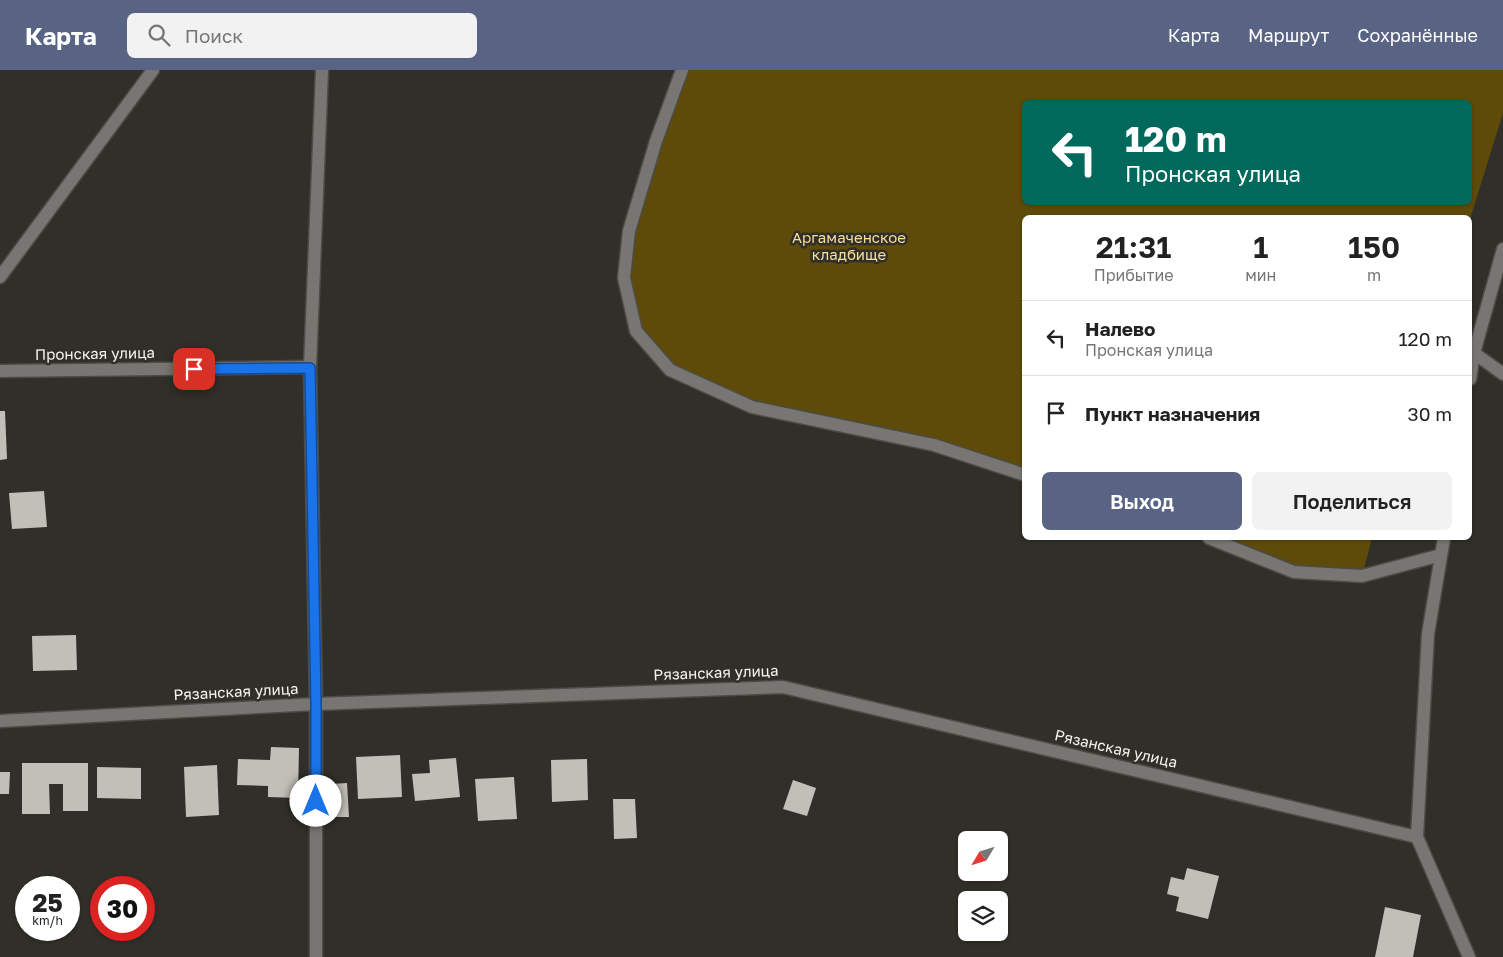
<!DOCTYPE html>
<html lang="ru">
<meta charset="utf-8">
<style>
:root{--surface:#fff;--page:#f2f2f2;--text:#222;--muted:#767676;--line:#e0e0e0;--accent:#596485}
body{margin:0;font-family:"Golos Text",sans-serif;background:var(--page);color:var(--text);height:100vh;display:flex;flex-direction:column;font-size:19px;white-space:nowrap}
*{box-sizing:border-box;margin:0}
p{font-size:16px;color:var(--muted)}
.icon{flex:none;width:28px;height:28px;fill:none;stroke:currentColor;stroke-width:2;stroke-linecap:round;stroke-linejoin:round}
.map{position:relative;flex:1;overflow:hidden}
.details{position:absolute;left:1022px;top:145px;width:450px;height:325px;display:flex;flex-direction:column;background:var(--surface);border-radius:8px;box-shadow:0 1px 4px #0004}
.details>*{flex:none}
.guide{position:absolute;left:1022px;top:30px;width:450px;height:105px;border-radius:8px;box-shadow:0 1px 4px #0004;background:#00695c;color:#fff;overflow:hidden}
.needle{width:32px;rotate:232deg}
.fabs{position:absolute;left:958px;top:761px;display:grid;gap:10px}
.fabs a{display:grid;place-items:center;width:50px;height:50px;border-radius:8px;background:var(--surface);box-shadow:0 1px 4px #0004;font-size:25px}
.speed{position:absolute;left:15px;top:806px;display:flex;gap:10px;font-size:25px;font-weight:700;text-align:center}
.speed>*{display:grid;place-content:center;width:65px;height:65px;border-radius:50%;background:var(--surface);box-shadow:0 1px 4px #0004;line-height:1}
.speed small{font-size:12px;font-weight:400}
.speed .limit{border:8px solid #d22;background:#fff;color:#111}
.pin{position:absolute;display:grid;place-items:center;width:42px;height:42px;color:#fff;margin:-21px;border-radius:10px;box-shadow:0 2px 8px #0006}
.me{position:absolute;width:55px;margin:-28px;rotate:0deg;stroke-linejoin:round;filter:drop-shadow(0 0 4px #0008)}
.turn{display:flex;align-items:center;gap:18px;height:105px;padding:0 20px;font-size:22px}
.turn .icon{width:65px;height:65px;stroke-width:2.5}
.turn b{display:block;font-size:35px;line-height:42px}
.eta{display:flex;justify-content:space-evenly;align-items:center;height:85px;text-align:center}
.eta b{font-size:30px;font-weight:600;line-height:35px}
.cta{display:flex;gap:10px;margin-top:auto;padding:10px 20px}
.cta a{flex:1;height:58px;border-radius:8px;background:var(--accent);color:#fff;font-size:20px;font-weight:600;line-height:58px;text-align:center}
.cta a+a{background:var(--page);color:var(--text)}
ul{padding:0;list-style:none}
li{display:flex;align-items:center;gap:15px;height:75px;padding:0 20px;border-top:1px solid var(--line)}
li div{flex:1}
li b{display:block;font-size:19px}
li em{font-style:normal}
header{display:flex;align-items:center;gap:30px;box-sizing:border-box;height:70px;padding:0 25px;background:var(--accent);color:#fff}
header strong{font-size:24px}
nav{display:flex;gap:28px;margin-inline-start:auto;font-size:18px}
.search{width:350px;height:45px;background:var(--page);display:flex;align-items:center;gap:12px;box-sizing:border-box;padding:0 18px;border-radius:8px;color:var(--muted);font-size:19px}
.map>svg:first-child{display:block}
</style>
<header>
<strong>Карта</strong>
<div class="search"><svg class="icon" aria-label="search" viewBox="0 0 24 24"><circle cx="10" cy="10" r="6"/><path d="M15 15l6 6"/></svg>Поиск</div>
<nav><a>Карта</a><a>Маршрут</a><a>Сохранённые</a></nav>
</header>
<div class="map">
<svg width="1503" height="887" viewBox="0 0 1503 887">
<rect width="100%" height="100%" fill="#312f29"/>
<g fill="#5f4b09" fill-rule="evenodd">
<path d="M682,0H1503V43L1470,149V148H1025V405L934,375L752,337L670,300L636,261L624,208L629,161ZM1025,32H1470V132H1025Z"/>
<path d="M1209,468H1372L1362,506L1294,502Z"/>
</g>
<g fill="#c2bfb8">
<path d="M0,341H5L7,389L0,390Z"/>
<path d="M44,421L47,457L12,459L9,423Z"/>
<path d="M76,565L77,600L33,601L32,566Z"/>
<path d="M271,677L299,678L298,728L268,727V716L237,715L238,689L270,690Z"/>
<path d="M400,685L402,727L358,729L356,687Z"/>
<path d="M456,688L460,727L415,731L412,704L430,703L429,690Z"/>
<path d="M587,689L588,730L552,732L551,690Z"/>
<path d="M22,693H88V741H63V714H49L50,744H22Z"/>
<path d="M217,695L219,745L186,747L184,697Z"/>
<path d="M97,697L141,698V729L97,728Z"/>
<path d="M0,702H10L9,724H0Z"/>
<path d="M514,707L517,749L478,751L475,709Z"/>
<path d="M793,710L816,718L807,746L783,739Z"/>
<path d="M347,713L349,747H333L331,714Z"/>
<path d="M613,729H635L637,768L614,769Z"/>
<path d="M1187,798L1219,806L1208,849L1176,841L1179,827L1167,824L1171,807L1184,810Z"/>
<path d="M1385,837L1421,845L1413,887H1375Z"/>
</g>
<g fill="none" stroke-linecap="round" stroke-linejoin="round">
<g stroke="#4c4b45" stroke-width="15">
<g id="minor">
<path d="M682,0L656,71L629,161L624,208L636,261L670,300L752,337L934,375L1025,405"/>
<path d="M0,207L153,0"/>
<path d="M1474,283L1503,304"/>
<path d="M0,301L310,297"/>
<path d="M1470,309L1474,283L1503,179"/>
<path d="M1209,468L1294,502L1362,506L1441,485"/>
<path d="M1444,468L1428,564L1417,767L1469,887"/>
<path d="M0,651L316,634L783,617L1417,767"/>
<path d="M316,887V634L310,297L322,0"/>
</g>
</g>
<use href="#minor" stroke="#777672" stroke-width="12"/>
</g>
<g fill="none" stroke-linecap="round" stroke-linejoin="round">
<g stroke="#114b97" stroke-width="12">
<path id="route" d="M194,299L310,298L316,634V731"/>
</g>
<use href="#route" stroke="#1a73e8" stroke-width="9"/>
</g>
<g text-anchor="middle" stroke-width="5" stroke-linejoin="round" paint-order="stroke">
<g font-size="15" fill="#f7de97" stroke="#312f29">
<text x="849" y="173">Аргамаченское<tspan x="849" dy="17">кладбище</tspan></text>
</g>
<g font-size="15" fill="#f5f4ef" stroke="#312f29">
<text transform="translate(95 284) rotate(-1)" y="5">Пронская улица</text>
<text transform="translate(716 603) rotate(-2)" y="5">Рязанская улица</text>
<text transform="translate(236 622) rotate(-3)" y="5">Рязанская улица</text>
<text transform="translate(1116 679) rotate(13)" y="5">Рязанская улица</text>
</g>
</g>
</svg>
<div class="fabs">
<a><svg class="needle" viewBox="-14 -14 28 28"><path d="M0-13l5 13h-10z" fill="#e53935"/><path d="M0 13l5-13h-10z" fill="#767676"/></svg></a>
<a><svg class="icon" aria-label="layers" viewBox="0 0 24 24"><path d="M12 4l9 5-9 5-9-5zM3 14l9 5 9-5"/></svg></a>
</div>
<div class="speed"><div>25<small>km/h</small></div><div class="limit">30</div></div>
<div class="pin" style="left:194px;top:299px;background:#d93025"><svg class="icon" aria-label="arrive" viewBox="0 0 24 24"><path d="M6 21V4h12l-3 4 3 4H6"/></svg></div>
<svg class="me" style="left:316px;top:731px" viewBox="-20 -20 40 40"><circle r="19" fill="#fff"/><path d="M0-13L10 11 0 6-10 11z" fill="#1a73e8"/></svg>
<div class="guide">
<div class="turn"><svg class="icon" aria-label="left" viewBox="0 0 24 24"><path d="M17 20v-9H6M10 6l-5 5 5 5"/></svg><div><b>120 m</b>Пронская улица</div></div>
</div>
<section class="details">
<div class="eta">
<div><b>21:31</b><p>Прибытие</p></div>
<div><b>1</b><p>мин</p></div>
<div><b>150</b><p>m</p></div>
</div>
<ul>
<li><svg class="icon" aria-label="left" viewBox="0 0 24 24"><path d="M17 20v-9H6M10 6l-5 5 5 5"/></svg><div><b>Налево</b><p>Пронская улица</p></div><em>120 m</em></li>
<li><svg class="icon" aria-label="arrive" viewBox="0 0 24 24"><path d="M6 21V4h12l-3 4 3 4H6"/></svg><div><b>Пункт назначения</b></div><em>30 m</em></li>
</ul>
<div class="cta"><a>Выход</a><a>Поделиться</a></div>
</section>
</div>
